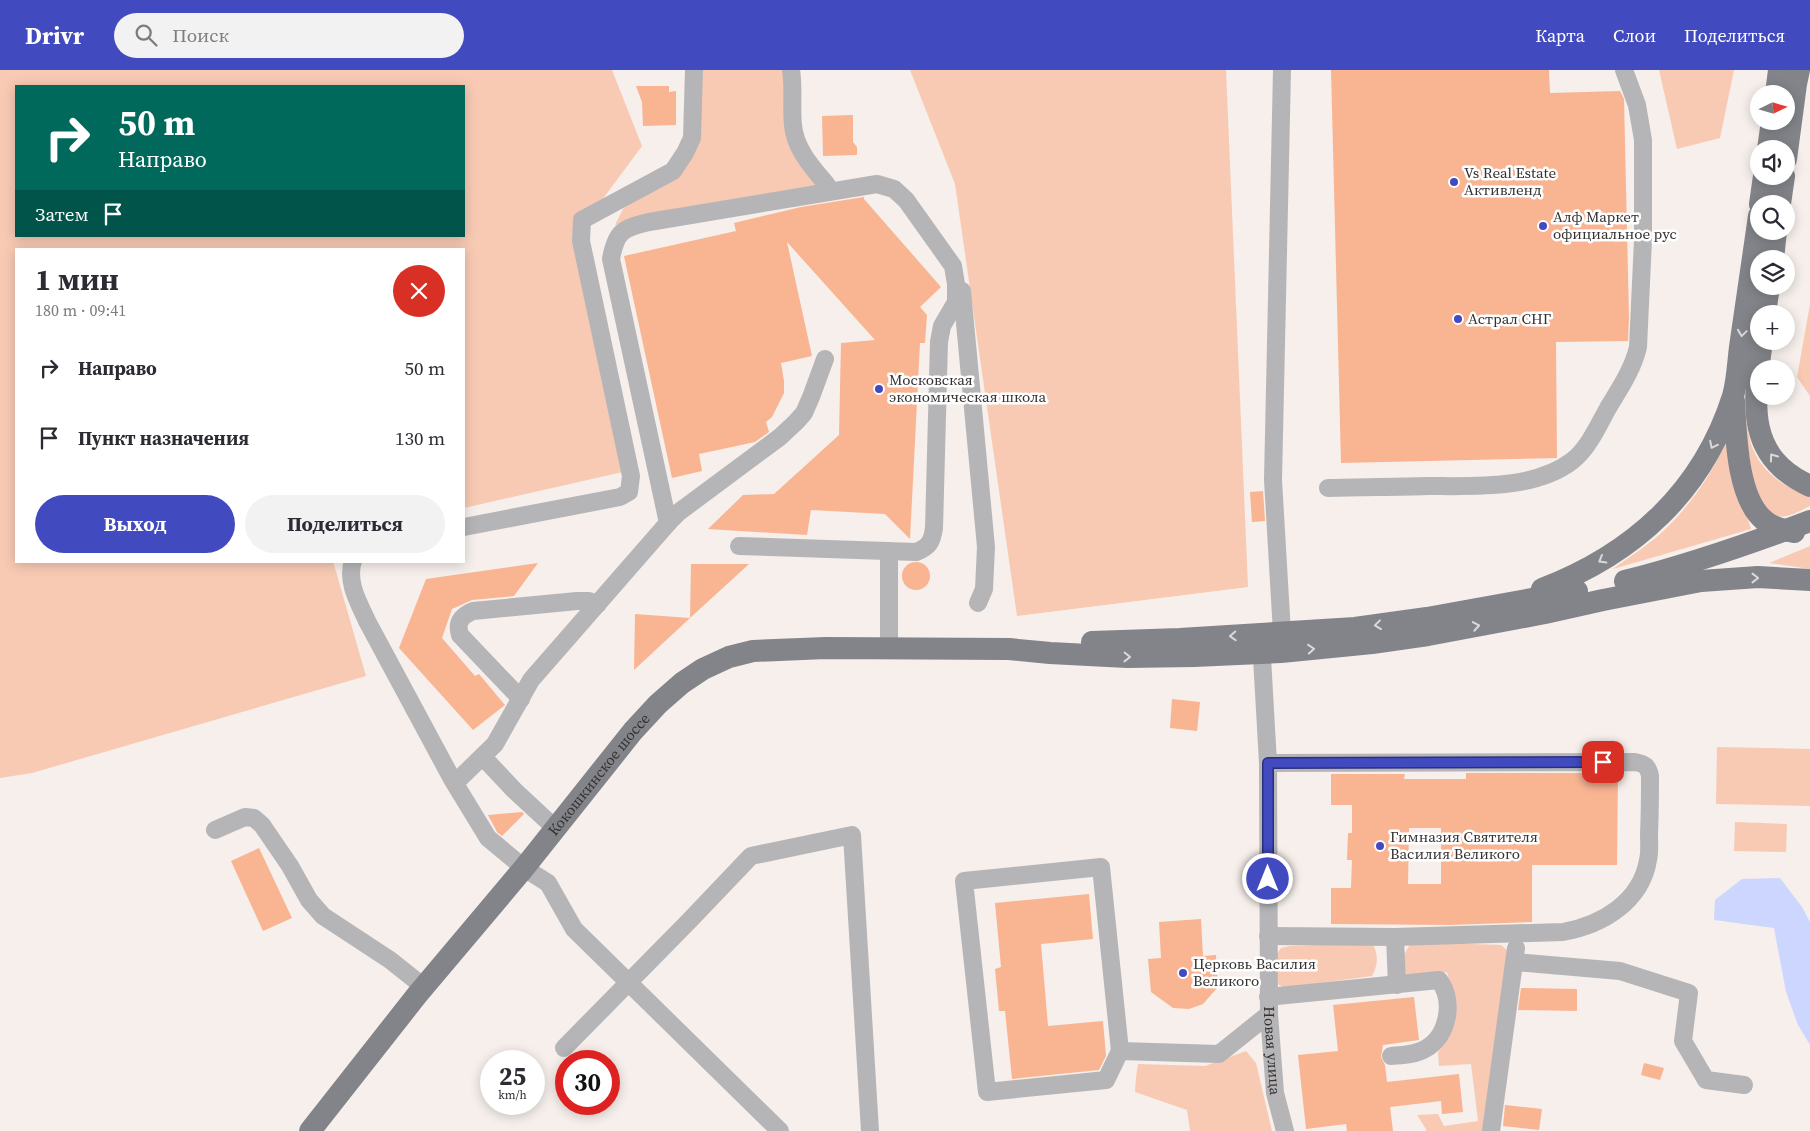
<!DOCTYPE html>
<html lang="ru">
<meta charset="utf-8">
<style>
:root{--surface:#fff;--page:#f2f2f3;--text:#2b2b33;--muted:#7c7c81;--accent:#424abf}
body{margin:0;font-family:"Source Serif 4",serif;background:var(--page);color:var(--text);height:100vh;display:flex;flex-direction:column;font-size:19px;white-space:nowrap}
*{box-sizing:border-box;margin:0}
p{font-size:16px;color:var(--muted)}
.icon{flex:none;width:28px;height:28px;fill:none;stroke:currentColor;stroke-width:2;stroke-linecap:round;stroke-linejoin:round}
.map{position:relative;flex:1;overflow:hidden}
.sheet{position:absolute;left:15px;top:178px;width:450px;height:315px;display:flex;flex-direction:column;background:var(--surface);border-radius:0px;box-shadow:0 2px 12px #0003}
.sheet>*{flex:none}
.hud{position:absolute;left:15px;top:15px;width:450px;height:152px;border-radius:0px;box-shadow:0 2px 12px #0003;background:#00695c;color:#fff;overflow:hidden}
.needle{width:32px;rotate:85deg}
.tools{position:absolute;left:1750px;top:15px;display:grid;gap:10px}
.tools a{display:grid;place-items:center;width:45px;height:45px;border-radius:50%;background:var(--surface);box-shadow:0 2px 12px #0003;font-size:25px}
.speed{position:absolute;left:480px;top:980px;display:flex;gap:10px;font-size:25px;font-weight:700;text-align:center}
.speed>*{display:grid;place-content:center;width:65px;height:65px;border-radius:50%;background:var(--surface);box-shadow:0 2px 12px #0003;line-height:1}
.speed small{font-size:12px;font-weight:400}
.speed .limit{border:8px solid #d22;background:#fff;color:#111}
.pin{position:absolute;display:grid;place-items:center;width:42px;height:42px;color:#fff;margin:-21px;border-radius:10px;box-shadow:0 2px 8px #0006}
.me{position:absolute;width:55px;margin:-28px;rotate:0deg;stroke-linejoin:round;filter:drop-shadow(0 0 4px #0008)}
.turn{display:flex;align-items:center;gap:18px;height:105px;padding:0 20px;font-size:22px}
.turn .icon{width:65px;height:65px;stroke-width:2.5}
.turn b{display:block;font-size:35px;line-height:42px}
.then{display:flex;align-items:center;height:48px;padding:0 20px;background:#0003;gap:10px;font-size:19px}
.round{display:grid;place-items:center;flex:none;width:52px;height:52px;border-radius:26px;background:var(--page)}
.overview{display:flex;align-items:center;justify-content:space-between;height:85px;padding:0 20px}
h1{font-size:30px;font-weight:700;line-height:38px}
.primary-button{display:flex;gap:10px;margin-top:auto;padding:10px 20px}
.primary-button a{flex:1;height:58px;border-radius:30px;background:var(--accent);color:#fff;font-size:20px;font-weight:700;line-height:58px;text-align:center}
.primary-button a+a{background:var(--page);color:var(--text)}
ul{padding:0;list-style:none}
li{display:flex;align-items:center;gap:15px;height:70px;padding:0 20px}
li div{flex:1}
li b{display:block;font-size:19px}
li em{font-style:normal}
header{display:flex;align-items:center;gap:30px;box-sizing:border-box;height:70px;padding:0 25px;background:var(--accent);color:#fff}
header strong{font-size:24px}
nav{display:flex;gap:28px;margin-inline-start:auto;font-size:18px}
.search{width:350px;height:45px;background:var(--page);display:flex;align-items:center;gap:12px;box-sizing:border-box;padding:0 18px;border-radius:28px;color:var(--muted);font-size:19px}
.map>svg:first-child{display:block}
</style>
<header>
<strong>Drivr</strong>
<div class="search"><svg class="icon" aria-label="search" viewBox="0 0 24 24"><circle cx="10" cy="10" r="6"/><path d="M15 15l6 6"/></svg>Поиск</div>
<nav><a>Карта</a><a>Слои</a><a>Поделиться</a></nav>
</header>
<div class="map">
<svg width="1810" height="1061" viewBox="0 0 1810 1061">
<rect width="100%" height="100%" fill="#f6efeb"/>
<g fill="#f8cab4" fill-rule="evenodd">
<path d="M0,0H612L642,76L582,157L636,399L464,438V179H16V491H333L366,606L32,703L0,708ZM16,16H464V166H16Z"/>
<path d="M699,0H785L789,33L822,117L615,155L623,139L685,93Z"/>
<path d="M910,0H1226L1248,517L1017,546L955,114Z"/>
<path d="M1659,0H1734L1720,68L1677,79Z"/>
<path d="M1810,234V326L1797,307Z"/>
<path d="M1744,340C1746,351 1748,363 1751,374C1760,401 1784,418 1810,426V436C1801,440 1787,449 1777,446C1750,437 1747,364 1744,340Z"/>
<path d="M1727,369L1734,406L1751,459L1613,499C1628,488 1645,477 1659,465C1687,440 1713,404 1727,369Z"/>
<path d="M1810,476V499L1769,493Z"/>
<path d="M1717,677L1810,679V736L1716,734Z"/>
<path d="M1735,752L1787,754L1786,782L1734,781Z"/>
<path d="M1413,872L1501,875L1509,882L1483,1061H1426V1059L1417,1045L1438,1044L1444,1056L1478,1051L1471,994L1439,996L1438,983L1455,952L1453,926L1447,902L1413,907L1403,902C1402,891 1404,880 1413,872Z"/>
<path d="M1372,873C1379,884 1378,895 1372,906L1284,918L1278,914L1276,885L1281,878L1290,876Z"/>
<path d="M1246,981L1256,993L1272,1061H1190L1187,1040L1135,1022L1136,1007L1138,994L1205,996Z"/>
</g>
<path fill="#cdd6fe" d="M1780,808L1802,837L1810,852V975L1798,955L1786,922L1774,858L1714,850L1715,830L1742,809Z"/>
<g fill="#f9b492" fill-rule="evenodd">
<path d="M1331,0H1549L1550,23L1620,21L1624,29L1629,247L1628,271L1556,272L1557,388L1341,393Z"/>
<path d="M636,16H669V22L676,21V55L643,56L642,32Z"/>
<path d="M853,45V72L857,77V85L823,86L822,46Z"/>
<path d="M864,127V129L941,217L920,237L927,245L925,273H920L910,469L885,444L811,440L807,465L708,459L743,425L774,424L839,365L841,273L875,270L787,172L812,286L781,293L784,311V323L772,347L766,352L769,362L755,372L699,384L702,401L672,408L624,186L736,161L734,153L801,137Z"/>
<path d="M1263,421L1265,451L1252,452L1250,422Z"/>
<circle cx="916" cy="506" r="14"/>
<path d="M538,493L514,526L472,530L452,539L442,568L475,606L479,604L505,635L473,660L399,578L426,509Z"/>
<path d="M691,494H749L690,548Z"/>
<path d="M635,544L690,548L634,600Z"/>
<path d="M1172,629L1200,632L1197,661L1170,658Z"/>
<path d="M1466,703H1618L1617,795H1532V852L1451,855L1331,854V818H1351L1352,790H1347L1348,763H1352V735H1331V704H1405L1404,709H1466ZM1409,758H1441V814H1408Z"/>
<path d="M522,742L524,744L502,766L497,762L488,745Z"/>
<path d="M259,778L292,848L263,861L231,791Z"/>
<path d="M1089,824L1093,869L1041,874L1048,956L1103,951L1106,986L1099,1000L1012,1009L1005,941H999L995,899L1001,897L995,833Z"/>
<path d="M1201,849L1203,886L1216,885L1218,917L1203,934L1189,939L1173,938L1151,922L1148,889L1161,888L1159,852Z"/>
<path d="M1521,918L1577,919V941L1518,940Z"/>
<path d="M1414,927L1419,970L1383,975L1381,987L1385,995L1387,1012L1459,1004L1463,1042L1442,1044L1441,1031L1390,1037L1393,1061H1347L1346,1054L1306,1059L1298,985L1338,981L1333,935Z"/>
<path d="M1644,993L1664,998L1660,1010L1641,1005Z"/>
<path d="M1505,1035L1542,1039L1539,1060L1503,1056Z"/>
</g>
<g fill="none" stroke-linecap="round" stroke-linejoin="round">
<g stroke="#b5b5b8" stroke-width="18">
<path d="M791,0C794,18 791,36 793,55C795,79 812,97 827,115"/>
<path d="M1282,0L1273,410L1282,563"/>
<path d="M962,221L986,477L984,519L978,533"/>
<path d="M1328,418C1361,417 1394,417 1427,416C1472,416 1534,420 1572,391C1588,379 1598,356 1608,338C1620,318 1633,299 1638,277L1643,170V70L1637,35L1624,0"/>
<path d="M668,453L611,189C616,161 623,158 649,152L877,114L894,119L906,130L953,196L956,214V232L942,256L939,272L934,458C932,472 929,477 916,482L739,476"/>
<path d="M464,457L620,427L629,422L631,406L581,171L582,150L673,101L685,83L692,68L694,0"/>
<path d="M353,491C346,512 359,533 367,551L452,709L488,768L524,798L548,813L574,859L780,1061"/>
<path id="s1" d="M1261,570L1268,693L1269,944L1275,1023L1285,1061"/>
<path d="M889,579V481"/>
<path d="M521,629L460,565C456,552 461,546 473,541L577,531H589L598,534"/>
<path d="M483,687L514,720L555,758"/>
<path d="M1268,693L1635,692C1645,694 1648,696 1650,706C1650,725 1650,744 1649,763C1649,772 1650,782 1648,790C1641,832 1602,855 1563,862L1395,867L1268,866"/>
<path d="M455,713L495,674L531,610L668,453L679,442L780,367L796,352L804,343L811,327L825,289"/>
<path d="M215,760L245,747L254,748L262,755L290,796L309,830L323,846L390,890L424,917"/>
<path d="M1395,867L1397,915"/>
<path d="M1515,892L1620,901L1689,923L1683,971L1706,1010L1744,1015"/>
<path d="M1268,927L1439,910C1455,931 1448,967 1425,979C1415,985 1402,985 1391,986"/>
<path d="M564,978L690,850L751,786L852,765L870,1061"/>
<path d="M1120,981L1101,797L964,811L987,1022L1106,1010L1120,981L1219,984L1269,944"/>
<path d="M1491,1061L1516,878"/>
</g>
<g stroke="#828489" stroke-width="22">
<path d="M1776,24L1779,0"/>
<path d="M1768,79L1772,51"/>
<path d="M1786,89L1796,14L1799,0"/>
<path d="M1760,134L1764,106"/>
<path d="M1780,134L1784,106"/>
<path d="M1773,189L1776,161"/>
<path d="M1765,244L1769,216"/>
<path d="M1762,271C1754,331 1744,386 1810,416"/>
<path d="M1734,331C1736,365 1737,429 1765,451C1773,458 1784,460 1794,462"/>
<path d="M1625,511C1688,495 1749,474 1810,451"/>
<path d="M1542,519C1634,484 1703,421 1733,326C1738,309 1738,288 1741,270C1747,229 1753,187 1759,146"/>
<path d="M1092,572L1180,569L1355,558L1427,548L1577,521"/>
<path id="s2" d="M310,1061L417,925L524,798L633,661L658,634L682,613L703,599L729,587L753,581L826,578L1009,579L1050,583L1127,587L1194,586L1281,582L1372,573L1428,565L1545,543L1603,530L1701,511L1758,507L1810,510"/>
</g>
</g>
<defs><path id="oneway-chevron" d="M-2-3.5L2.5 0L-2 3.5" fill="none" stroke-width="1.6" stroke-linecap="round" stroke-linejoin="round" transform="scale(1.25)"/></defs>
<g stroke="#dadadc">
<use href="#oneway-chevron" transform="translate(1742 263) rotate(98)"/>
<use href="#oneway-chevron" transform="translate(1713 375) rotate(116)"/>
<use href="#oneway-chevron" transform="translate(1773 387) rotate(-126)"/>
<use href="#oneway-chevron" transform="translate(1602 490) rotate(150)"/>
<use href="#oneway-chevron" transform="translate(1755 508)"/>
<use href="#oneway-chevron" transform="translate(1378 555) rotate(173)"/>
<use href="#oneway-chevron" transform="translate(1476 556) rotate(-10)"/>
<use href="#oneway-chevron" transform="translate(1233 566) rotate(177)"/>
<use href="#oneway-chevron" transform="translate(1311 579) rotate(-5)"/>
<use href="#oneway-chevron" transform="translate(1127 587) rotate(1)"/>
</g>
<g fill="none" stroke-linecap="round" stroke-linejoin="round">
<g stroke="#2b307c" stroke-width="12">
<path id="route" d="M1268,809V693L1603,692"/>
</g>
<use href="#route" stroke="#424abf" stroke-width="9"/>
</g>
<g fill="#424abf" stroke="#fff" stroke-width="2">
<circle cx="1454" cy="112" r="5"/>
<circle cx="1543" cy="156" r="5"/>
<circle cx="1458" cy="249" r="5"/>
<circle cx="879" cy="319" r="5"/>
<circle cx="1380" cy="776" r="5"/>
<circle cx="1183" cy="903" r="5"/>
</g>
<g text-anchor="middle" stroke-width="5" stroke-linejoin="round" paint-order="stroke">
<g font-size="15" fill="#343130" stroke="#fff" text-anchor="start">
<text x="1464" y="108">Vs Real Estate<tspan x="1464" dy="17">Активленд</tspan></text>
<text x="1553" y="152">Алф Маркет<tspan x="1553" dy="17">официальное рус</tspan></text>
<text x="1468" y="254">Астрал СНГ</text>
<text x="889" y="315">Московская<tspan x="889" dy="17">экономическая школа</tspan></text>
<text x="1390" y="772">Гимназия Святителя<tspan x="1390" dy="17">Василия Великого</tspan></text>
<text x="1193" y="899">Церковь Василия<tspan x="1193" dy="17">Великого</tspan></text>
</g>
<g font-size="15" fill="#343130" stroke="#fff">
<text dy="5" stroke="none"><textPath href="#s2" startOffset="459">Кокошкинское шоссе</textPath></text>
<text dy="5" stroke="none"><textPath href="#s1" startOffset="411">Новая улица</textPath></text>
</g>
</g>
</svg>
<div class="tools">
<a><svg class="needle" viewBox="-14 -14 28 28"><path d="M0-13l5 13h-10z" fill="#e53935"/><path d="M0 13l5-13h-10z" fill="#7c7c81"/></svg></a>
<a><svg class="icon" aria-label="sound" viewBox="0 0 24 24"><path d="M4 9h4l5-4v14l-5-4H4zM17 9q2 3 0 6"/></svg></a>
<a><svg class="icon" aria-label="search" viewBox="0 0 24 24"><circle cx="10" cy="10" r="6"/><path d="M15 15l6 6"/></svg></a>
<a><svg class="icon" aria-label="layers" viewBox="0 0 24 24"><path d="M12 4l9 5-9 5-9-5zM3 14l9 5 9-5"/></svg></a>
<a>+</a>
<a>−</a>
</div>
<div class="speed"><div>25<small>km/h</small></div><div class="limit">30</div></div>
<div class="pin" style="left:1603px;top:692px;background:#d93025"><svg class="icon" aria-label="arrive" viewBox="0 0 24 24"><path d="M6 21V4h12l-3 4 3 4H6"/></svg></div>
<svg class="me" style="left:1268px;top:809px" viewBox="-20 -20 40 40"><circle r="17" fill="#424abf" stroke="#fff" stroke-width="3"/><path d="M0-11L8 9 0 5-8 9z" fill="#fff"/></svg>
<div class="hud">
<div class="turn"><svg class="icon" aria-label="right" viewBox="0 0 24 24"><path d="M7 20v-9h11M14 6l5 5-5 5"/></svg><div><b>50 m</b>Направо</div></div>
<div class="then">Затем<svg class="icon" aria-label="arrive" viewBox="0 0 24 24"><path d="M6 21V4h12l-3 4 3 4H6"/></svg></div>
</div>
<section class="sheet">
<div class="overview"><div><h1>1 мин</h1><p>180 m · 09:41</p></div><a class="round" style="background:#d93025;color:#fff"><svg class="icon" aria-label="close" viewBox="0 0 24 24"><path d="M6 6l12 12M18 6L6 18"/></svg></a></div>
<ul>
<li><svg class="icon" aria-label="right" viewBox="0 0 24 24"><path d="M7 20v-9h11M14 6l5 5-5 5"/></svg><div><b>Направо</b></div><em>50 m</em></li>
<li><svg class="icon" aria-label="arrive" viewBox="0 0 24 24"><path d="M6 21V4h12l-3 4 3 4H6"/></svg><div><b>Пункт назначения</b></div><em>130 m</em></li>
</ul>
<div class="primary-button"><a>Выход</a><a>Поделиться</a></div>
</section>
</div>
